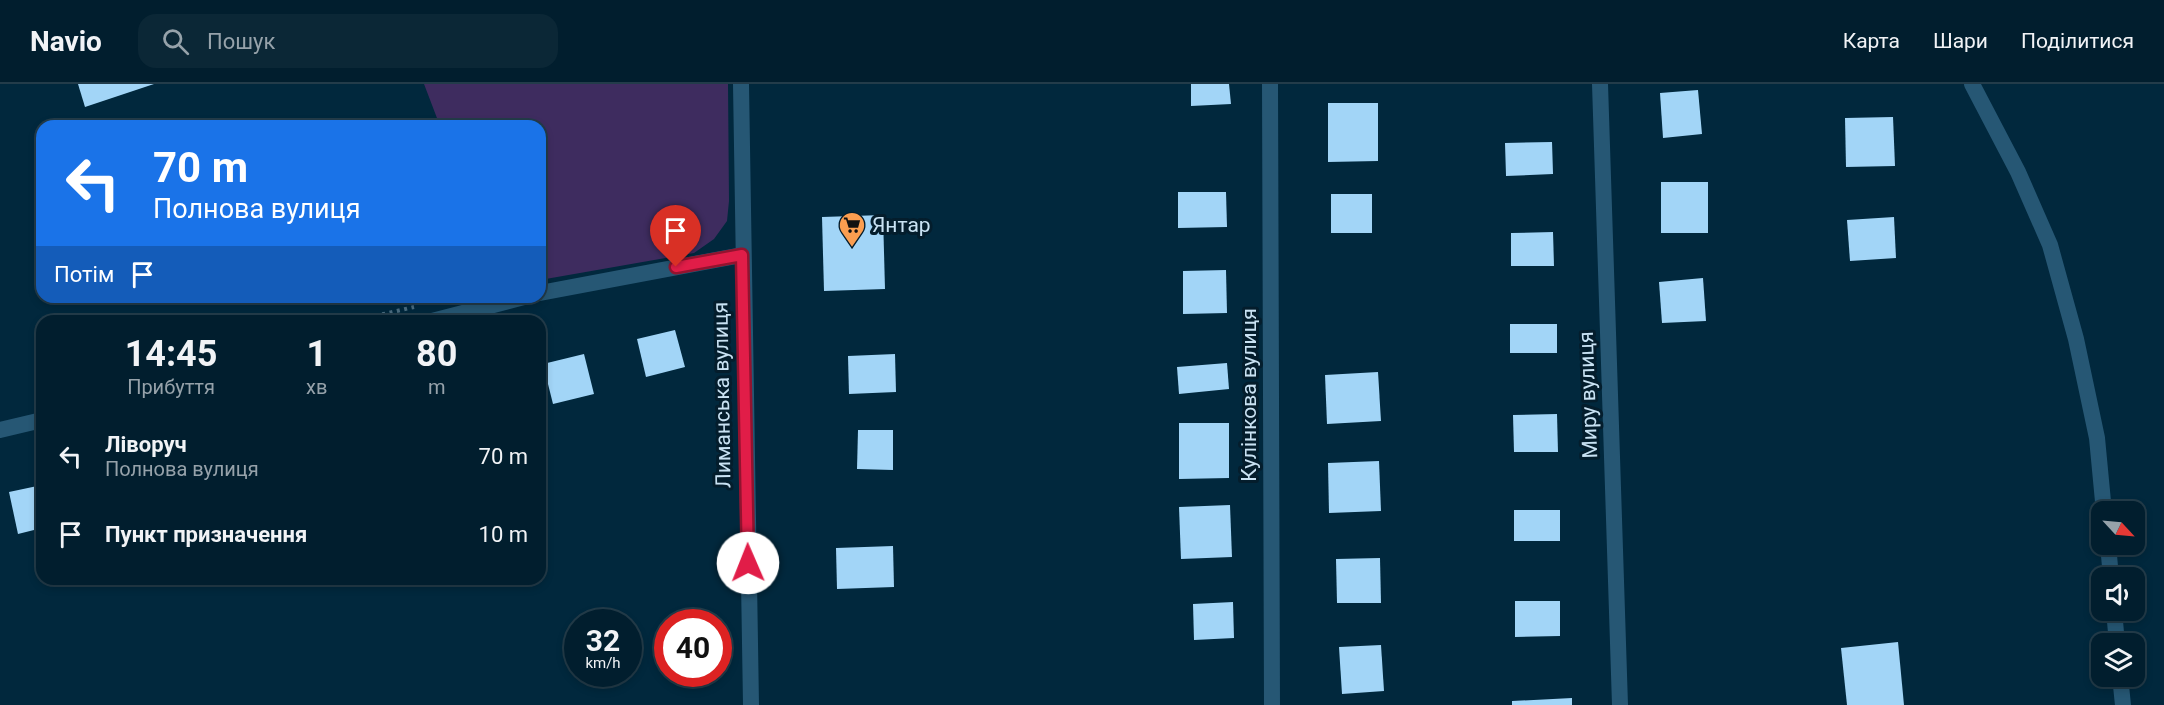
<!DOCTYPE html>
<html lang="uk">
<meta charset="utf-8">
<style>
:root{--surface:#011e2e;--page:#0b2736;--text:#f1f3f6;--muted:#96a2aa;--line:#233c4a}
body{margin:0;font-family:Roboto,sans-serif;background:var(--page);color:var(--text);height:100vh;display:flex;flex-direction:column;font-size:22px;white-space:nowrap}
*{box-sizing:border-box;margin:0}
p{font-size:20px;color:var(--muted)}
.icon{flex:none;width:33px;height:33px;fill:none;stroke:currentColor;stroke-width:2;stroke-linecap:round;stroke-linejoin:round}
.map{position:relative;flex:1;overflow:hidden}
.sheet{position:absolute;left:36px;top:231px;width:510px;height:270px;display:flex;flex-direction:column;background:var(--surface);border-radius:18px;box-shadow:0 3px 9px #0003,0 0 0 2px var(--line)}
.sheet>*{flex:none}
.banner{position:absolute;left:36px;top:36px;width:510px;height:183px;border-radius:18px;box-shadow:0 3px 9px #0003,0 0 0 2px var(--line);background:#1a73e8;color:#fff;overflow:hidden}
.needle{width:39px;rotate:116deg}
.fabs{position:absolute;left:2091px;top:417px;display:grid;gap:12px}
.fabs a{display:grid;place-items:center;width:54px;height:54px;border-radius:12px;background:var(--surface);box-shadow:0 3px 9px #0003,0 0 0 2px var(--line);font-size:30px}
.speed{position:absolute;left:564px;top:525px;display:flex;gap:12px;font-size:30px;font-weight:700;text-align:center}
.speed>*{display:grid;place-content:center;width:78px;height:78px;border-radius:50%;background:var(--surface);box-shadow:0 3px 9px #0003,0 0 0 2px var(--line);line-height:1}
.speed small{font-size:15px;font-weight:400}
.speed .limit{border:9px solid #d22;background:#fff;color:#111}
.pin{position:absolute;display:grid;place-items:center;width:51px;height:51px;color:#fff;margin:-62px -26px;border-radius:50% 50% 50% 0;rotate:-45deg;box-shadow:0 0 6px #0007}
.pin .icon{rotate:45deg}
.me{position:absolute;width:66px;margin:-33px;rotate:359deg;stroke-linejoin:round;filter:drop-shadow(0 0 4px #0008)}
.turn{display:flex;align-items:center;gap:21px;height:126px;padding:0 18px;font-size:27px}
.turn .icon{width:78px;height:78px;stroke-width:2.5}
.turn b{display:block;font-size:42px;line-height:51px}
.then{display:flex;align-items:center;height:57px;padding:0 18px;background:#0003;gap:12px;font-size:22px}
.eta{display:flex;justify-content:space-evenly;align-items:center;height:102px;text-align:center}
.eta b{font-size:36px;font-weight:700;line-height:42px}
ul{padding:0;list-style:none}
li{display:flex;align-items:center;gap:18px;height:78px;padding:0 18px}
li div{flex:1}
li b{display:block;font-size:22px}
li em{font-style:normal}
header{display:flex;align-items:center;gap:36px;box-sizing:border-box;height:84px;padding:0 30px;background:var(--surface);border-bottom:2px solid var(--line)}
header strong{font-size:28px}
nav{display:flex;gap:33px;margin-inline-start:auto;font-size:21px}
.search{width:420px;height:54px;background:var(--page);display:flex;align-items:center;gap:15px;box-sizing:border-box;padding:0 21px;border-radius:18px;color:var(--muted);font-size:22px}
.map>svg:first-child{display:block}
</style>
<header>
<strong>Navio</strong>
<div class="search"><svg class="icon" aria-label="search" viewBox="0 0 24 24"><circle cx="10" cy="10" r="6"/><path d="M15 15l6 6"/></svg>Пошук</div>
<nav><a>Карта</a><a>Шари</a><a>Поділитися</a></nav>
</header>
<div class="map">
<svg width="2164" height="621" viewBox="0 0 2164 621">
<rect width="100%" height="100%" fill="#01283d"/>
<path fill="#3e2c5f" d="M424,0H728L729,117L727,137L714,155L694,169L540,196V42H440Z"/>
<g fill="#a2d5f7">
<path d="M78,0H154L85,23Z"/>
<path d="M1191,0H1229L1231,20L1191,22Z"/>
<path d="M1698,6L1702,50L1663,54L1660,9Z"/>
<path d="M1328,19H1378V77L1328,78Z"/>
<path d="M1893,33L1895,82L1846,83L1845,34Z"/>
<path d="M1552,58L1553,90L1506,92L1505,59Z"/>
<rect x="1661" y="98" width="47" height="51"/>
<path d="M1178,108H1226L1227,143L1178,144Z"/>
<rect x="1331" y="110" width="41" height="39"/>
<path d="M883,131L885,205L824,207L822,133Z"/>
<path d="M1894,133L1896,174L1850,177L1847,136Z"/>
<path d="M1553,148L1554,182H1511V149Z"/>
<path d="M1226,186L1227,229L1183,230V187Z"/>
<path d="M1703,194L1706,237L1662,239L1659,198Z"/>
<rect x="1510" y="240" width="47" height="29"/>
<path d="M675,246L685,283L646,293L637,255Z"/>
<path d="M584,270L594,310L553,320L543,280Z"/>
<path d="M895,270L896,308L849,310L848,272Z"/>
<path d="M1227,279L1229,305L1179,310L1177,283Z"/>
<path d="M1378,288L1381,337L1327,340L1325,291Z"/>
<path d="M1557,330L1558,368H1514L1513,331Z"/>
<path d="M1179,339H1229V394L1179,395Z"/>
<path d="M858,346H893V386L857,385Z"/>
<path d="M1379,377L1381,427L1329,429L1328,379Z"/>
<path d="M42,401V444L18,450L9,408Z"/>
<path d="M1230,421L1232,473L1181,475L1179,423Z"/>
<rect x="1514" y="426" width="46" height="31"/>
<path d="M893,462L894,503L837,505L836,464Z"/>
<path d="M1380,474L1381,519H1337L1336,475Z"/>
<path d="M1515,517H1560V552L1515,553Z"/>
<path d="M1233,518L1234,554L1194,556L1193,520Z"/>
<path d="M1898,558L1904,621H1847L1841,564Z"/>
<path d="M1381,561L1384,607L1342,610L1339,563Z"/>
<path d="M1572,614V621H1512V617Z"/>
</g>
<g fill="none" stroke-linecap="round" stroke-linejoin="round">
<path stroke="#4b6d80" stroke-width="4" stroke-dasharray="3 4.5" stroke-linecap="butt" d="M353,237L414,223"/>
<g stroke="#265774" stroke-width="16">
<path d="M1270,0L1272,621"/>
<path d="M1600,0L1620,621"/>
<path d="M1972,0L2018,88L2050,161L2076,255L2097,354L2104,428"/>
<path d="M2108,460L2111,494"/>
<path d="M2114,526L2117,560"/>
<path d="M2120,592L2123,621"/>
</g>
<g stroke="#265774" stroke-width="16">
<path d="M741,0L751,621"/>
<path d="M540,209L742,171"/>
<path d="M432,237L524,213"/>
<path d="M0,346L42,336"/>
</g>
</g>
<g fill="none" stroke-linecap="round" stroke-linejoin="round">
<g stroke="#92132f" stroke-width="15">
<path id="route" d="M676,183L742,171L748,479"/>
</g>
<use href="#route" stroke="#e11d48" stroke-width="10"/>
</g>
<defs>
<g id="supermarket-pin" transform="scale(1.35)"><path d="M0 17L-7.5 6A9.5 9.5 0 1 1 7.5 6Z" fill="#fb9e50" stroke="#041d2c"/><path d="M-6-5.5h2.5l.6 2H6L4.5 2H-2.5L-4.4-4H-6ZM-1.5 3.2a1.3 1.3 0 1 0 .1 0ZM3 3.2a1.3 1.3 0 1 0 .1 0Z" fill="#111"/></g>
</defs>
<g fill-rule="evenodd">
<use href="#supermarket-pin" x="852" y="141"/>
</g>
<g text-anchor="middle" stroke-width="6" stroke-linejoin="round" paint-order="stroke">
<g font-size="21" fill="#c9e2f3" stroke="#041d2c" text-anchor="start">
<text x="872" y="148">Янтар</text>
</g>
<g font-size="21" fill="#c9e2f3" stroke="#041d2c">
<text transform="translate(722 311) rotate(-91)" y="7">Лиманська вулиця</text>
<text transform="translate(1249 311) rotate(-90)" y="7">Кулінкова вулиця</text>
<text transform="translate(1588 311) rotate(-92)" y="7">Миру вулиця</text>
</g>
</g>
</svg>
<div class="fabs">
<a><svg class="needle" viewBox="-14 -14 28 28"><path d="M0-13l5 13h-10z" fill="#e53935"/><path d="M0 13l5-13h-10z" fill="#96a2aa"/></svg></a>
<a><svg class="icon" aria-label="sound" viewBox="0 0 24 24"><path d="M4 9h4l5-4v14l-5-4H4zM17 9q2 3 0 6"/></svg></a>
<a><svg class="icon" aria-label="layers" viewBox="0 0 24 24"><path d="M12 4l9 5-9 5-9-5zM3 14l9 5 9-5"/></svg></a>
</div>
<div class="speed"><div>32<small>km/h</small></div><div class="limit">40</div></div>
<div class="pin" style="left:676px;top:183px;background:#d93025"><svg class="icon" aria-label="arrive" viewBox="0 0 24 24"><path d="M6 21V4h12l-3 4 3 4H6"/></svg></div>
<svg class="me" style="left:748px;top:479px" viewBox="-20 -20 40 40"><circle r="19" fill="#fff"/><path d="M0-13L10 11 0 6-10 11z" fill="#e11d48"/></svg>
<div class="banner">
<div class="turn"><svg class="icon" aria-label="left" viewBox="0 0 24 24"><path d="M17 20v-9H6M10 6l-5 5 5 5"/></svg><div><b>70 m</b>Полнова вулиця</div></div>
<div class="then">Потім<svg class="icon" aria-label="arrive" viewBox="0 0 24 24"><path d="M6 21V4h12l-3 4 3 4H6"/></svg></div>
</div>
<section class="sheet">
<div class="eta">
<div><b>14:45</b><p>Прибуття</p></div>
<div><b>1</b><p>хв</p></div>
<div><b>80</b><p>m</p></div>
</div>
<ul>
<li><svg class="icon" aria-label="left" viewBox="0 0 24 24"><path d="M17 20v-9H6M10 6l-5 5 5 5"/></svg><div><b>Ліворуч</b><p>Полнова вулиця</p></div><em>70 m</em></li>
<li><svg class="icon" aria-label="arrive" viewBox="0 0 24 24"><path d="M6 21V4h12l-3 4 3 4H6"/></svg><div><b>Пункт призначення</b></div><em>10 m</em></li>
</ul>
</section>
</div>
